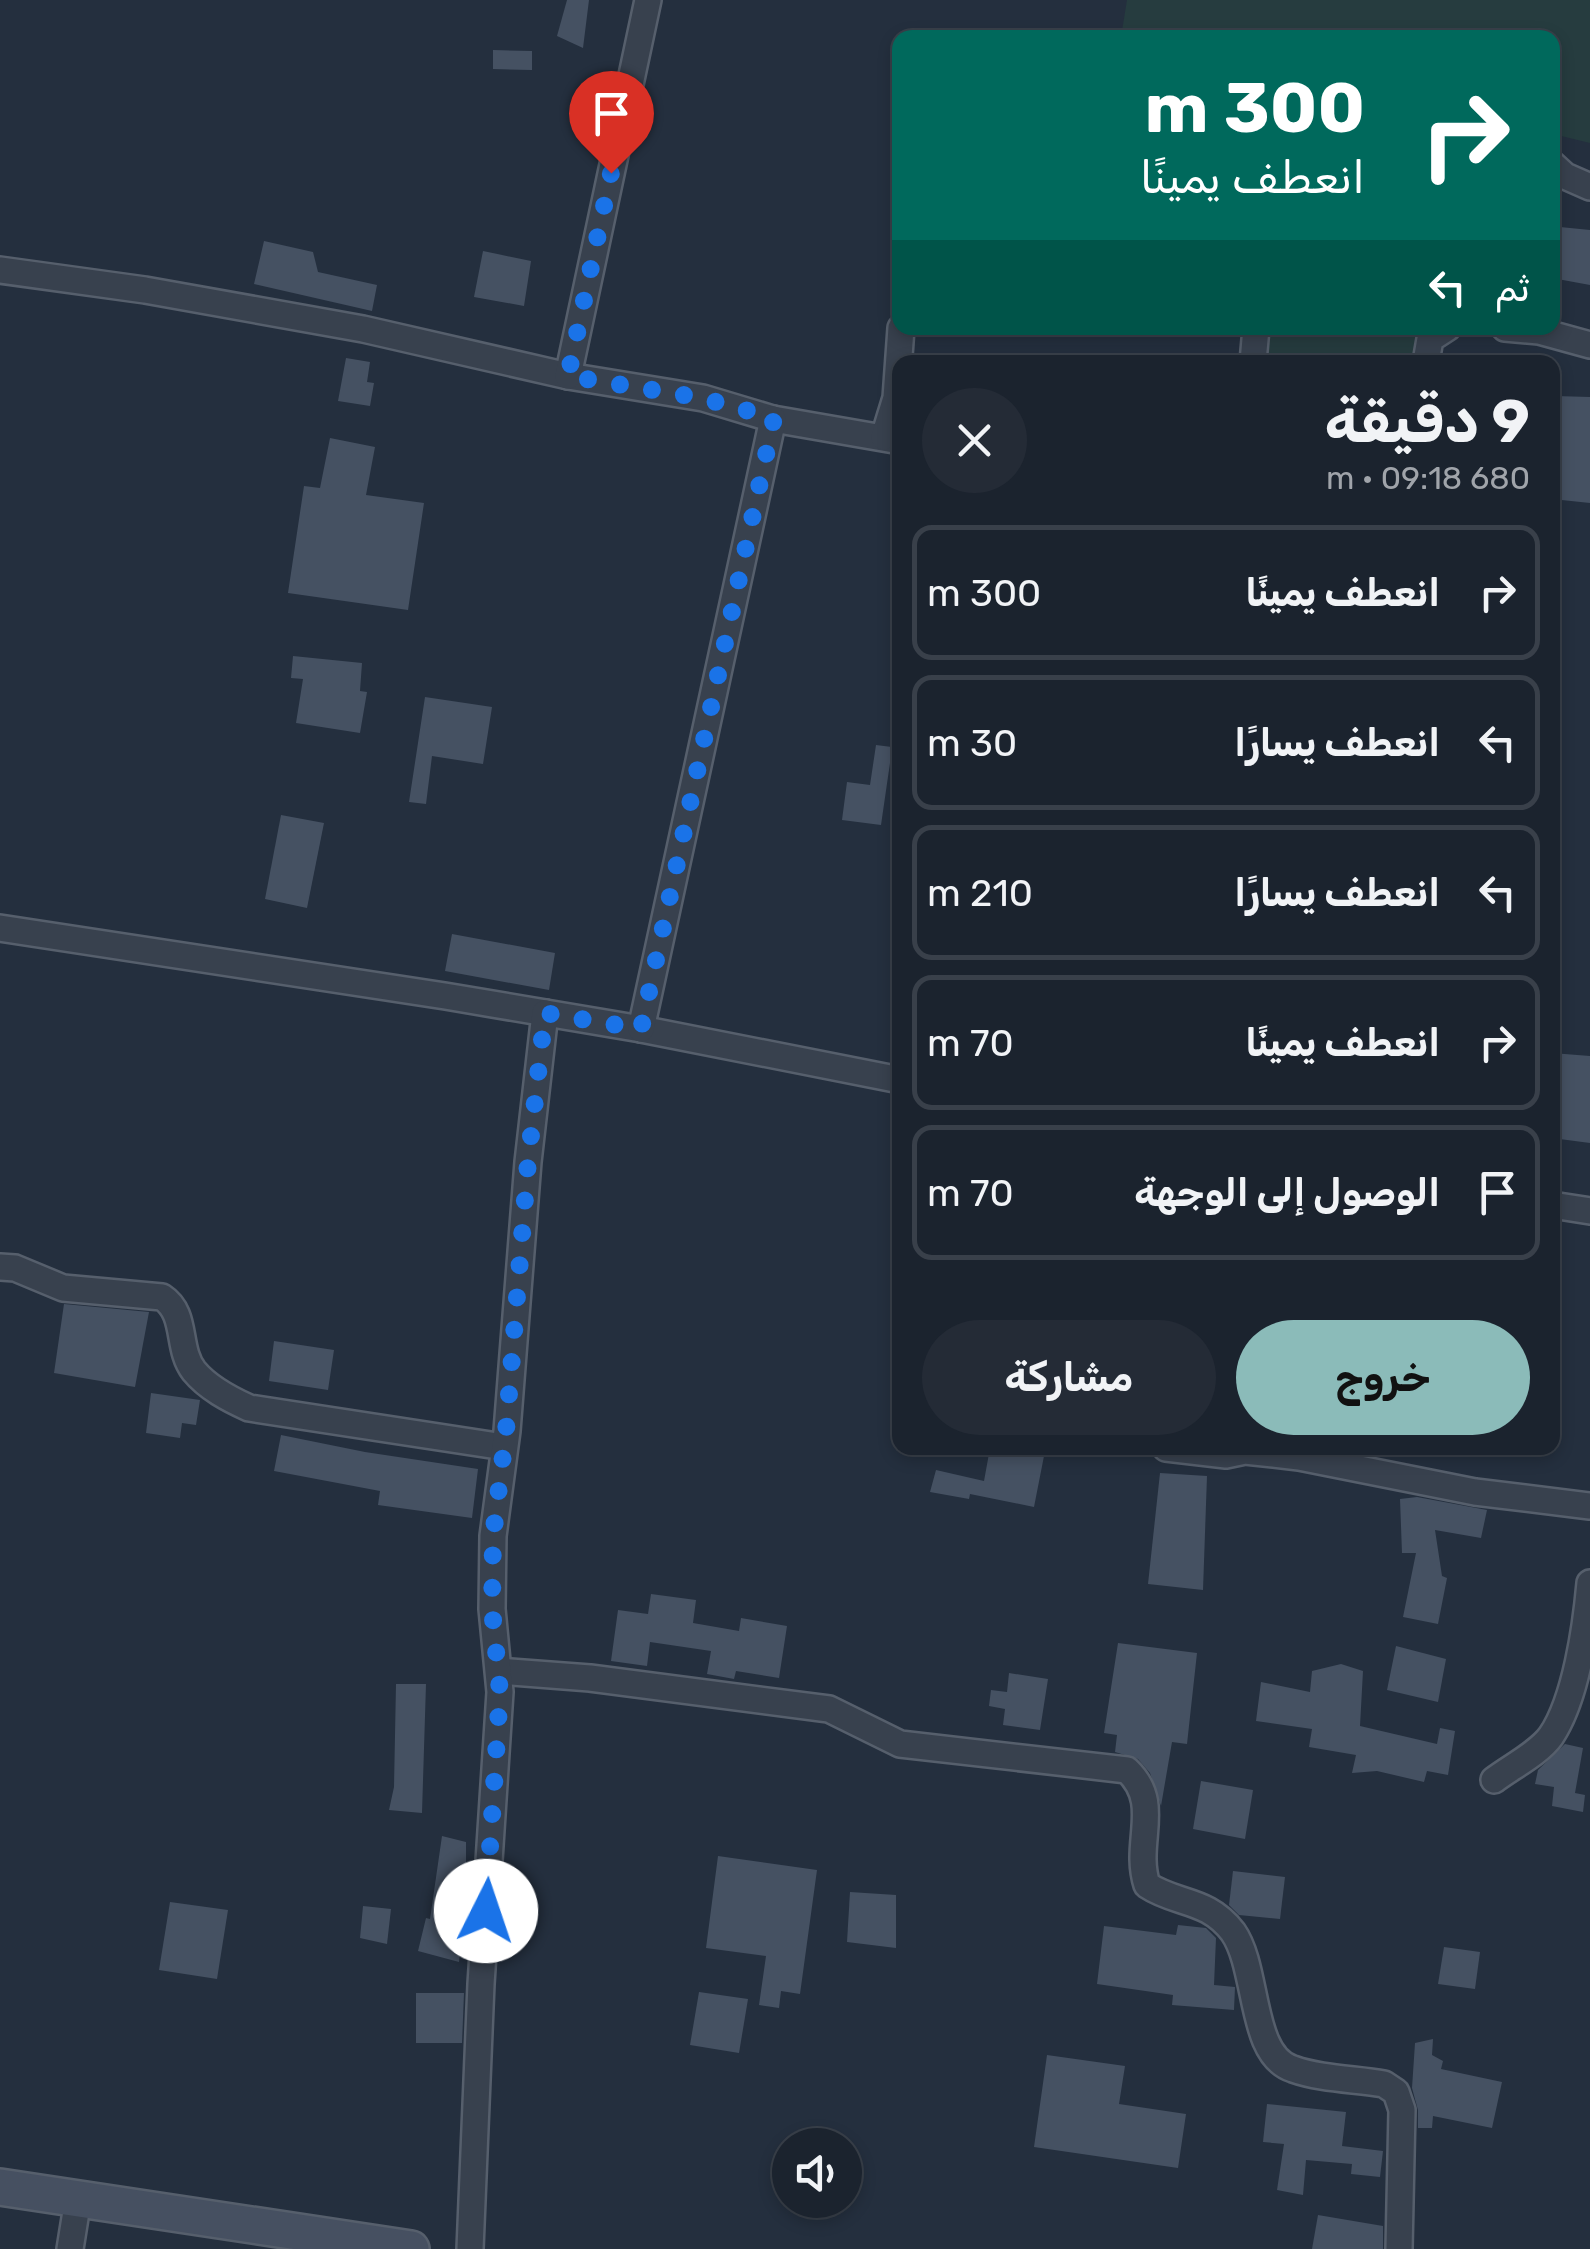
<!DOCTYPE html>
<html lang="ar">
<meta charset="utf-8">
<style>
:root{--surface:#1b232e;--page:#242b36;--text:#f1f3f6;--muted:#a0a4aa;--line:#39404a;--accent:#8bbbb9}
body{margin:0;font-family:Rubik,"Noto Naskh Arabic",sans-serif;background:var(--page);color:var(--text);direction:rtl;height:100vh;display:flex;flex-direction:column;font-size:38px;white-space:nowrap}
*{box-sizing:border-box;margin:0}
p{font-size:32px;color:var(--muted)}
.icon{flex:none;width:55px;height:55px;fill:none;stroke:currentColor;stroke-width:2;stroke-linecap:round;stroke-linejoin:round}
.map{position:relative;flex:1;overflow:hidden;direction:ltr}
.side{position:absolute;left:892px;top:355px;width:668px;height:1100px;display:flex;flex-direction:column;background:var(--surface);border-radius:20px;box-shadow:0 5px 15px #0003,0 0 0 2px var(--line);direction:rtl}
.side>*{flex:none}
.hud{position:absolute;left:892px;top:30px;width:668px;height:305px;border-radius:20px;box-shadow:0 5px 15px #0003,0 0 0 2px var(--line);direction:rtl;background:#00695c;color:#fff;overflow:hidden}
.controls{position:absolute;left:772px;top:2128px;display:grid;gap:20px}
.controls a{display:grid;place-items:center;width:90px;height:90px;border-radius:50%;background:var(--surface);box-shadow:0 5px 15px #0003,0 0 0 2px var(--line);font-size:50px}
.pin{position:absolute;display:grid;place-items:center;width:85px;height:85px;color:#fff;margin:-102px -42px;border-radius:50% 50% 50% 0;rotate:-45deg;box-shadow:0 0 10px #0007}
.pin .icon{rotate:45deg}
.me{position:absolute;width:110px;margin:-55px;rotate:4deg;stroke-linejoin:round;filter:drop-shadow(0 0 8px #0008)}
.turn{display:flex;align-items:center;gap:35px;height:210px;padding:0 30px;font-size:45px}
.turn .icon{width:130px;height:130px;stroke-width:2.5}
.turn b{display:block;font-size:70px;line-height:85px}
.then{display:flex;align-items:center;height:95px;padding:0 30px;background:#0003;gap:20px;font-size:38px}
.round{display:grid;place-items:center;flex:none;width:105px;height:105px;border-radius:52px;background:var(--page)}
.overview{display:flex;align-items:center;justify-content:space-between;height:170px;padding:0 30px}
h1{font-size:60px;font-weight:700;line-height:75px}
.cta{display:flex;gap:20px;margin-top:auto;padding:20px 30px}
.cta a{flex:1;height:115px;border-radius:60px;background:var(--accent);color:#111;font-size:40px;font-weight:700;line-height:115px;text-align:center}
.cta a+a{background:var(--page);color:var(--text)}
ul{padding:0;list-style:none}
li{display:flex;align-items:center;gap:30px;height:135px;margin:0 20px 15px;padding:0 10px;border:5px solid var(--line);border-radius:20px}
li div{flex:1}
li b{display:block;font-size:38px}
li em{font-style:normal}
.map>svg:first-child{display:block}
</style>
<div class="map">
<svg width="1590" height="2249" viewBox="0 0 1590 2249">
<rect width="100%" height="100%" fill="#242f3e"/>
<g fill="#263c3f">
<path d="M1127,0H1590V143L1553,134L1552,38L1121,37Z"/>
<path d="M1270,328H1429L1419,362H1267Z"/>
</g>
<g fill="#455162">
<path d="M567,0H589L583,48L557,36Z"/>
<path d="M493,50L532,51V70L493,69Z"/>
<path d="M1560,227L1590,230V285L1552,278Z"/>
<path d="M264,241L313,252L318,272L377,285L372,311L254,284Z"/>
<path d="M483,251L531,261L524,306L474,297Z"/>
<path d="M346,358L370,362L367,382L374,383L370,406L338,401Z"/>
<path d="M1555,396L1590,397V503L1552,499Z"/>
<path d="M330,438L375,447L366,495L424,503L408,610L288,593L304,486L320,488Z"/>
<path d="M293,656L362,663L360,691L367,692L360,733L296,723L303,679L291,678Z"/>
<path d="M425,697L492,707L483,764L432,756L426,804L409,802Z"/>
<path d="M876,745L900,748L898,764L890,763L881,825L842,820L847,782L870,785Z"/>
<path d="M281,815L324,823L307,908L265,899Z"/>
<path d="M452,934L555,953L549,990L445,971Z"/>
<path d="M1552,1053L1590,1056V1143L1552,1138Z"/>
<path d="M64,1304L149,1312L135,1387L54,1373Z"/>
<path d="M274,1341L334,1350L328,1390L269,1381Z"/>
<path d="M151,1393L200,1400L196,1425L182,1423L180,1438L146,1433Z"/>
<path d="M281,1435L365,1452L478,1469L472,1518L378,1505L380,1491L274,1471Z"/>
<path d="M990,1448L1044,1456L1034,1507L970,1494L969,1499L930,1492L936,1470L984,1481Z"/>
<path d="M1160,1473L1207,1476L1203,1590L1148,1584Z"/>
<path d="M1417,1497L1487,1510L1481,1538L1435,1530L1442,1576L1447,1578L1438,1624L1403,1617L1416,1553H1402L1400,1499Z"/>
<path d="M651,1594L696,1600L693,1623L739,1631L741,1618L787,1626L779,1678L736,1671L734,1679L707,1674L711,1651L650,1642L647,1666L611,1661L618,1610L648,1614Z"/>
<path d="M1118,1643L1197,1653L1187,1744L1172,1742L1161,1806L1150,1773L1138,1759L1115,1752L1117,1735L1104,1733Z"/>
<path d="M1396,1646L1446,1659L1438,1702L1387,1690Z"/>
<path d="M1341,1664L1363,1671L1360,1726L1437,1744L1440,1728L1455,1731L1448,1775L1427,1771L1424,1782L1377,1771L1352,1773L1356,1755L1309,1747L1312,1729L1256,1721L1261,1682L1310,1692L1312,1671Z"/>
<path d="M1009,1673L1048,1679L1040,1730L1003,1725L1005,1709L989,1706L991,1690L1007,1692Z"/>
<path d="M396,1684H426L422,1813L389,1810L394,1787Z"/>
<path d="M1565,1744L1583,1748L1575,1793L1585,1795L1583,1812L1552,1806L1554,1787L1535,1784L1538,1770Z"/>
<path d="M1201,1781L1253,1790L1245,1839L1193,1829Z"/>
<path d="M442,1836L466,1842V1871H469L459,1962L418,1951L426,1918L430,1919Z"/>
<path d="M718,1856L817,1870L800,1994L781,1991L779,2008L759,2005L766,1956L706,1948Z"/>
<path d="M1233,1871L1285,1877L1280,1919L1239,1915L1229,1905Z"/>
<path d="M850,1892L896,1895V1948L847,1942Z"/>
<path d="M170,1902L228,1910L217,1979L159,1970Z"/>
<path d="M363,1906L391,1909L387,1944L360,1938Z"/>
<path d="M1178,1925L1206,1928L1216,1938L1214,1985L1235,1987L1234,2010L1172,2005L1173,1995L1097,1984L1104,1926L1176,1935Z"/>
<path d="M1444,1947L1480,1952L1475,1989L1438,1984Z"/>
<path d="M699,1992L748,1999L739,2053L690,2045Z"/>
<path d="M416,1993H464L462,2043H416Z"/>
<path d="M1433,2039L1432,2055L1443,2061L1441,2069L1502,2082L1492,2128L1433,2116L1432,2128H1418V2110L1412,2088L1415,2043Z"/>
<path d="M1047,2055L1125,2066L1119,2104L1186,2114L1178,2168L1034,2147Z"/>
<path d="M1267,2104L1346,2112L1342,2146L1383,2151L1380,2177L1351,2174L1352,2164L1306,2160L1303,2195L1277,2190L1284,2144L1263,2142Z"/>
<path d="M1318,2215L1383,2226V2249H1312Z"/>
</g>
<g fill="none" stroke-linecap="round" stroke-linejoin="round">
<g stroke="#565f6c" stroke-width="30">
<g id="street">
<path d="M1552,164L1565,176L1590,187"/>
<path d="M0,270L145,290L363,329L568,376L703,398L773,419L900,441"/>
<path d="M1505,328L1539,331L1590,345"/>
<path d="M1253,362L1256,328"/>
<path d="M1426,362L1430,339L1447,328"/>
<path d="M568,376L648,0"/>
<path d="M884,437L896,398L901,328"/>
<path d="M0,928L445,996L641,1029L900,1080"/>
<path d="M641,1029L773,419"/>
<path d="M1552,1205L1590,1211"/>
<path d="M0,1267L15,1268L63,1288L162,1297C188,1314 176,1348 194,1371C208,1388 229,1399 249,1408L504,1447"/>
<path d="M1166,1448L1226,1455L1245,1451L1299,1457L1475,1492L1590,1506"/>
<path d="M499,1671L590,1678L829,1709L900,1744L1127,1770C1163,1804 1133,1842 1147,1885C1177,1905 1207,1898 1233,1932C1259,1969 1249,2055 1293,2069C1321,2079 1355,2079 1384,2084L1396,2092L1402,2110L1399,2249"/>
<path d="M1494,1780C1511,1767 1539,1753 1551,1736C1576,1699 1586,1627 1590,1583"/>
<path d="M70,2249L78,2199"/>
<path d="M470,2249L481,1984L500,1692L492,1609L493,1536L507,1431L528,1162L545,1013"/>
</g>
</g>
<g stroke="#565f6c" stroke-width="40">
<path id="secondary" d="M0,2187L411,2249"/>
</g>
<use href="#street" stroke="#38414e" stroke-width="25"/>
<use href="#secondary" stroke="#465061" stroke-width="35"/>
</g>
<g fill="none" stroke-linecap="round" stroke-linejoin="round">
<path stroke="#1a73e8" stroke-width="18" stroke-dasharray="0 32.4" d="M486,1911L500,1692L492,1609L493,1536L506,1431L528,1162L545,1013L641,1029L774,418L702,398L568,376L611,173"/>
</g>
</svg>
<div class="controls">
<a><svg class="icon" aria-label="sound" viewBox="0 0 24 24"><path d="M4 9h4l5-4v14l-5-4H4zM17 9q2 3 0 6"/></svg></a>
</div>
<div class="pin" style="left:611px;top:173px;background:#d93025"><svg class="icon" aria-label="arrive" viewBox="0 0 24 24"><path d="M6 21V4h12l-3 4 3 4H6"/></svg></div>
<svg class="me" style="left:486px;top:1911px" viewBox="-20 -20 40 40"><circle r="19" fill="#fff"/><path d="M0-13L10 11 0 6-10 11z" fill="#1a73e8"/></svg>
<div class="hud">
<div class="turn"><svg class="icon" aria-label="right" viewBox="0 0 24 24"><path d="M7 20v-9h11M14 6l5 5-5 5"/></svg><div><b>300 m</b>انعطف يمينًا</div></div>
<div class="then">ثم<svg class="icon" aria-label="left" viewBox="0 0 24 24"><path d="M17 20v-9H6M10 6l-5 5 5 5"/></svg></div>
</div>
<section class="side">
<div class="overview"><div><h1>9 دقيقة</h1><p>680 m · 09:18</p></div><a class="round"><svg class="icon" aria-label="close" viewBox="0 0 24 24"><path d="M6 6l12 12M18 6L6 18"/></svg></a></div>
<ul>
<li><svg class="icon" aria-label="right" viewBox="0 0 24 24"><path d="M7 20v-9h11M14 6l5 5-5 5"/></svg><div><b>انعطف يمينًا</b></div><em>300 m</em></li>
<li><svg class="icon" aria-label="left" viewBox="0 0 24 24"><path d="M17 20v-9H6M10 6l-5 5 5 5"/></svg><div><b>انعطف يسارًا</b></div><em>30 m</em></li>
<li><svg class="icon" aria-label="left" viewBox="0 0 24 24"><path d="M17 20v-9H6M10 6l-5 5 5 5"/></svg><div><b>انعطف يسارًا</b></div><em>210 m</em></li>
<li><svg class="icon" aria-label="right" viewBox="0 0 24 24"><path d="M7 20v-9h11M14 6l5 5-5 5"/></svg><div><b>انعطف يمينًا</b></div><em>70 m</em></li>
<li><svg class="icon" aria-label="arrive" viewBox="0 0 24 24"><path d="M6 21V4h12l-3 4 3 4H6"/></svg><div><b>الوصول إلى الوجهة</b></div><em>70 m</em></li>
</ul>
<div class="cta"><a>خروج</a><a>مشاركة</a></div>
</section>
</div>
